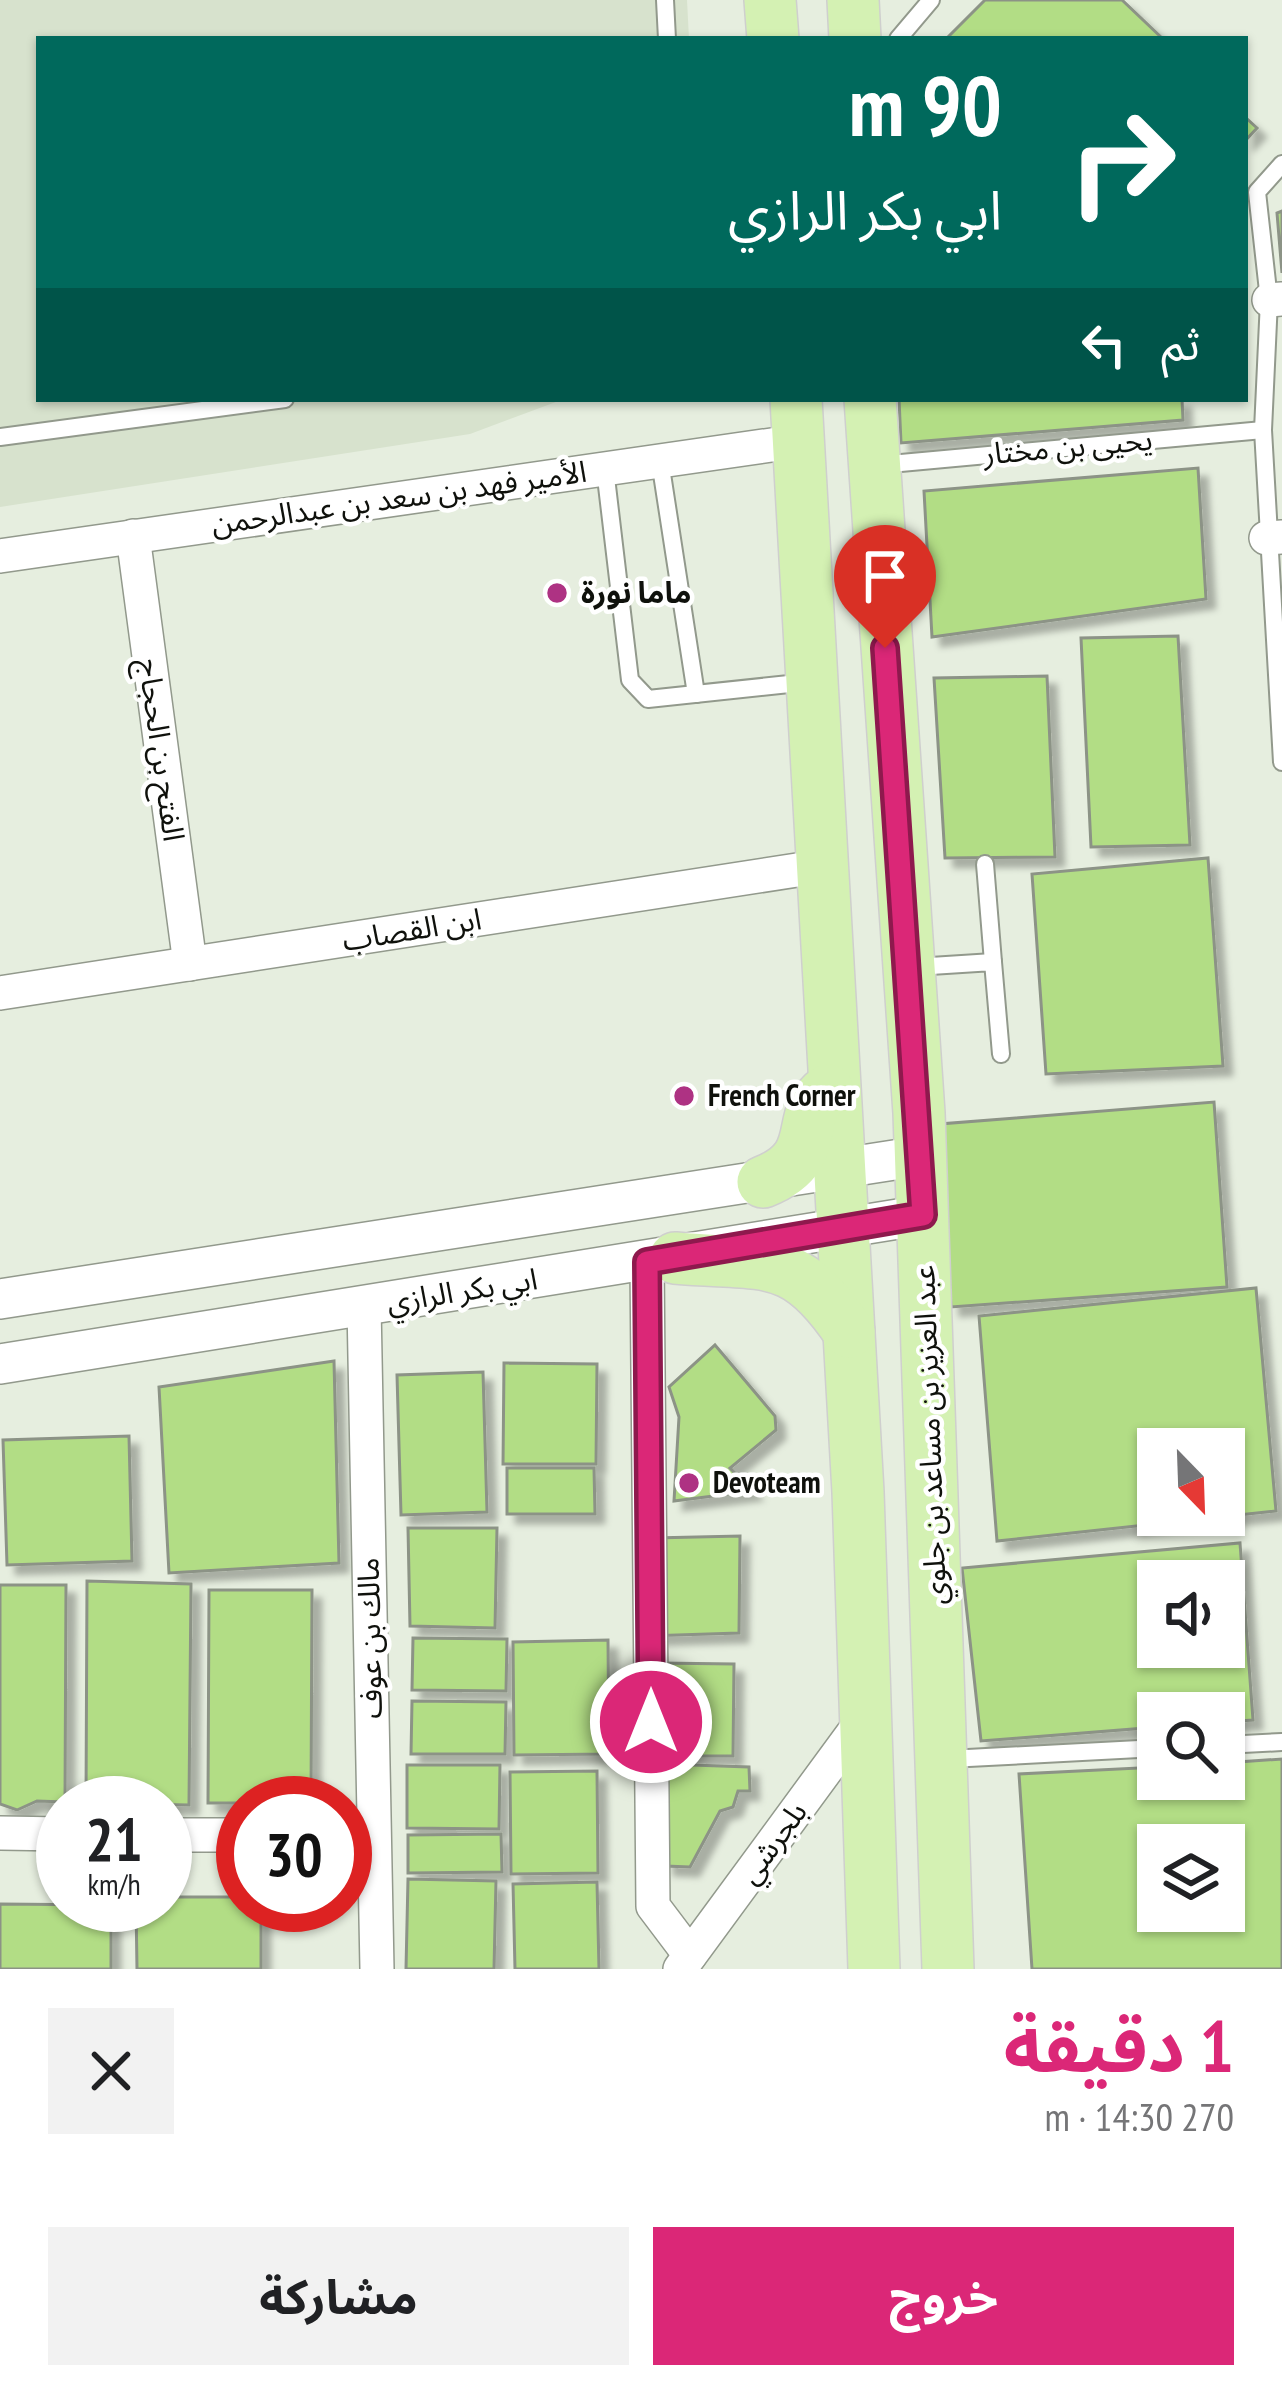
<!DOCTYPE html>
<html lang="ar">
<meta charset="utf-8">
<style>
:root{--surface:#fff;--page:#f2f2f2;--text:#202124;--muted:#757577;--accent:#db2777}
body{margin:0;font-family:"PT Sans Narrow","Noto Sans Arabic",sans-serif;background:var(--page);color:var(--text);direction:rtl;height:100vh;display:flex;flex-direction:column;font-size:45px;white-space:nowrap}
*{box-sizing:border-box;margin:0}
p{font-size:39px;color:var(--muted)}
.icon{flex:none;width:66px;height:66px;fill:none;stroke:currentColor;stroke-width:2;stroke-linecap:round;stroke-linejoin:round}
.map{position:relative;height:1969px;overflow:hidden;direction:ltr}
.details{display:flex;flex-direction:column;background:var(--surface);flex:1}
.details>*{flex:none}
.hud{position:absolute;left:36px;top:36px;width:1212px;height:366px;border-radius:0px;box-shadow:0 3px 9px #0004;direction:rtl;background:#00695c;color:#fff;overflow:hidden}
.needle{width:78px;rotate:157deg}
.tools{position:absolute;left:1137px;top:1428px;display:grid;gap:24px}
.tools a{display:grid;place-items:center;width:108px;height:108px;border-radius:0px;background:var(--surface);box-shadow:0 3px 9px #0004;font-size:60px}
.speed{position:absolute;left:36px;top:1776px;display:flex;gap:24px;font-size:60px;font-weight:700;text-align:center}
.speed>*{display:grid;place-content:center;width:156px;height:156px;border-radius:50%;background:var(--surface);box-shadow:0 3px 9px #0004;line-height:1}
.speed small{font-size:30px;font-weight:400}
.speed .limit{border:18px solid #d22;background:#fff;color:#111}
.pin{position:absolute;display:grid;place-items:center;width:102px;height:102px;color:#fff;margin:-123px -51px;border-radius:50% 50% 50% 0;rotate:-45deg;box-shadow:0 0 12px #0007}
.pin .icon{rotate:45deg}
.me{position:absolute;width:132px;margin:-66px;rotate:0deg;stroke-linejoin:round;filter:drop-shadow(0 0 9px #0008)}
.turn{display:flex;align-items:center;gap:42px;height:252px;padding:0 48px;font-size:54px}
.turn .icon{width:156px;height:156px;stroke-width:2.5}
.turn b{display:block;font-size:84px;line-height:102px}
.then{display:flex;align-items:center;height:114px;padding:0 48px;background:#0003;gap:24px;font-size:45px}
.round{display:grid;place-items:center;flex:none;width:126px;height:126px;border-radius:0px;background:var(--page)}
.head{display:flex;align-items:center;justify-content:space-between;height:204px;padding:0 48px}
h1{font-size:72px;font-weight:700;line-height:90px;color:var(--accent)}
.button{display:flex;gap:24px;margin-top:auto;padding:24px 48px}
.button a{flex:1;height:138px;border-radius:0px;background:var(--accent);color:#fff;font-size:48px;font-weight:700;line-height:138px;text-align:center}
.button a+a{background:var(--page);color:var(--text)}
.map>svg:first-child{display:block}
</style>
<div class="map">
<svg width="1282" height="1969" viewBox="0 0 1282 1969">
<defs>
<filter id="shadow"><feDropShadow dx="9" dy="9" stdDeviation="3" flood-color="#0004"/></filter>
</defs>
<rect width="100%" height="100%" fill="#e6eedf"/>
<path fill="#d7e2cd" d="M0,0H687L689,39H39V399H564L470,434L0,507Z"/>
<g fill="#b2dd85" stroke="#8c9386" stroke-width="3" fill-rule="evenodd" filter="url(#shadow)">
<path d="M985,0H1122L1163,39H946Z"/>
<path d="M1245,117L1257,128L1245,141Z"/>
<path d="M1282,211V273L1277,213Z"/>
<path d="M899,399H1182L1183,420L901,443Z"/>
<path d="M1198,468L1206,599L932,637L924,491Z"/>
<path d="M1178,636L1190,845L1091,847L1081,638Z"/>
<path d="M1047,676L1055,857L945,858L934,678Z"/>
<path d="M1208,858L1223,1066L1046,1074L1032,874Z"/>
<path d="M1214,1102L1227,1287L951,1307L940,1124Z"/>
<path d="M1256,1288L1276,1511L997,1541L979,1316ZM1158,1449H1224V1515H1158Z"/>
<path d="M715,1345L775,1416L776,1430L730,1468L753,1491L674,1501L679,1417L669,1387Z"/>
<path d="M334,1361L339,1563L169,1573L159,1387Z"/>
<path d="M504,1363L597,1364L596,1464H503Z"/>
<path d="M483,1372L487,1512L401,1515L397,1375Z"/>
<path d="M129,1436L132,1561L7,1565L3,1440Z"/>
<path d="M507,1468H594L595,1514H507Z"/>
<path d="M408,1528H497L495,1628L410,1626Z"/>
<path d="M740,1536L739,1633L646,1636L653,1538Z"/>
<path d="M1240,1543L1253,1720L1224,1722V1713H1158V1727L981,1741L962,1568ZM1158,1581H1224V1647H1158Z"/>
<path d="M87,1581L191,1584L189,1805L86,1803Z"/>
<path d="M0,1585H66L65,1802L37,1801L17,1810L0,1804Z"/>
<path d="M209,1590H312L311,1803H208Z"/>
<path d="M413,1638L507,1639L506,1691L412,1690Z"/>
<path d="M608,1640L609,1754L514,1755L513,1642Z"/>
<path d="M658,1663L734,1664L733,1756H656Z"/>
<path d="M412,1701L506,1702L505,1754H411Z"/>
<path d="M1282,1759V1969H1032L1019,1774L1158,1767V1779H1224V1763ZM1158,1845H1224V1911H1158Z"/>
<path d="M663,1764L749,1767L750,1791H738L733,1807L720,1811L690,1867L665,1866Z"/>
<path d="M407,1765H500L499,1829L407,1828Z"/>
<path d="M597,1771L598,1873L511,1874L510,1772Z"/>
<path d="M501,1834L502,1872L408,1873V1835Z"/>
<path d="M408,1879L496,1881L494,1969H406Z"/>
<path d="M597,1882L599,1969H515L513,1884Z"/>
<path d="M165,1897H243V1905H261V1969H137L136,1905H165Z"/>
<path d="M0,1904L111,1905V1969H0Z"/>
</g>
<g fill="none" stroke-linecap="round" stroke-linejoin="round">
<g stroke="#92998c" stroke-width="20">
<g id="service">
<path d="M665,0L667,39"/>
<path d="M898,39L931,0"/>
<path d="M1282,164L1257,192L1269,300L1263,430L1282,762"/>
<path d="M0,437L285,399"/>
<path d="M660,461L696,694"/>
<path d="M879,465L1263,430"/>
<path d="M605,469L630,680L648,699L808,682"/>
<path d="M985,864L993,962"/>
<path d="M915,967L993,962L1001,1054"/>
<path d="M1224,1745L1282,1742"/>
<path d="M949,1759L1158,1748"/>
</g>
</g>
<g stroke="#92998c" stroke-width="36">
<g id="minor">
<path d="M1269,300L1282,299"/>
<path d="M133,536L190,964"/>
<path d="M1266,538L1282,537"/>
<path d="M0,556L799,441"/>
<path d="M0,993L823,866"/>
<path d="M647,1262L653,1906L690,1955"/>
<path d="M364,1306L377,1969"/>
<path d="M0,1833L63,1834"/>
<path d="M165,1835H243"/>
<path d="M680,1969L865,1717"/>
</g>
</g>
<g stroke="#92998c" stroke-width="42">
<g id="tertiary">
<path d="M0,1299L920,1156"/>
<path d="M0,1364L923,1215"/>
</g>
</g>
<g stroke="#cfcfce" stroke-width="54">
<g id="primary">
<path d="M770,0L773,39"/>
<path d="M853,0L855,39"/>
<path d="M796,399L858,1492L874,1969"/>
<path d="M870,399L919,1113L948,1969"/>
<path d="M763,1182C827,1157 792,1116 828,1090"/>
<path d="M675,1258C766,1266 794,1250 849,1332"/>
</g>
</g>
<use href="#service" stroke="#fff" stroke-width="16"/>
<use href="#minor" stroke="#fff" stroke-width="33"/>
<use href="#tertiary" stroke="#fff" stroke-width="39"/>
<use href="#primary" stroke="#d4f1b3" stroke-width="51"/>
</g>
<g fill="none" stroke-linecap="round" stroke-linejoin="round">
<g stroke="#8e194d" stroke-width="30">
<path id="route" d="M651,1722L647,1262L923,1215L885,648"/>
</g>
<use href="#route" stroke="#db2777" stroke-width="21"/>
</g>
<g fill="#ae3283" stroke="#fff" stroke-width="4.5">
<circle cx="557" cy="593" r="12"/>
<circle cx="684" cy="1096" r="12"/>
<circle cx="689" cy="1483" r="12"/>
</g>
<g text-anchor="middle" stroke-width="9" stroke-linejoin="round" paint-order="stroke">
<g font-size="30" fill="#0f110c" stroke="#fff">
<text transform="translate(1068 447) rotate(-5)" y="10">يحيى بن مختار</text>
<text transform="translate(399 498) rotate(-8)" y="10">الأمير فهد بن سعد بن عبدالرحمن</text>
<text transform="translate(161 750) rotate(82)" y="10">الفتح بن الحجاج</text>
<text transform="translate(412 930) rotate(-9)" y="10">ابن القصاب</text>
<text transform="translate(462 1291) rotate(-9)" y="10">ابي بكر الرازي</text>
<text transform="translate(930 1435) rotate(-92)" y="10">عبد العزيز بن مساعد بن جلوي</text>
<text transform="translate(370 1638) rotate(-91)" y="10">مالك بن عوف</text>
<text transform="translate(773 1843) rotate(-54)" y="10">بلجرشي</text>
</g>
<g font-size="30" font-weight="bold" fill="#0f110c" stroke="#fff" text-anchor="start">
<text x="581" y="603">ماما نورة</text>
<text x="708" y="1106">French Corner</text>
<text x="713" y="1493">Devoteam</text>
</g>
</g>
</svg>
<div class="tools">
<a><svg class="needle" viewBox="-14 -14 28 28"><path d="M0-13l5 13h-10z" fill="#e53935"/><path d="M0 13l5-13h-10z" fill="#757577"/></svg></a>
<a><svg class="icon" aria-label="sound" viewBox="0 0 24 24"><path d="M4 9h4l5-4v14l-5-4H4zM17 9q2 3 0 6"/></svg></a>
<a><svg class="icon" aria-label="search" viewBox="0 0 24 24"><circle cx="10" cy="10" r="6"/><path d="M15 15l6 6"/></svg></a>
<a><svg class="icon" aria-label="layers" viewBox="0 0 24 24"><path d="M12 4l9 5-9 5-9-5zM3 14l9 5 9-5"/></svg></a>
</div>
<div class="speed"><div>21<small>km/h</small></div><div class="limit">30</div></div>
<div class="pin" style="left:885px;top:648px;background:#d93025"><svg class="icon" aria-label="arrive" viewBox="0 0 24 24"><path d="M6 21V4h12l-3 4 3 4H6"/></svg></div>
<svg class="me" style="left:651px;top:1722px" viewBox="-20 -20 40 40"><circle r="17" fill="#db2777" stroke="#fff" stroke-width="3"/><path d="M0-11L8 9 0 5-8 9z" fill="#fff"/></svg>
<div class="hud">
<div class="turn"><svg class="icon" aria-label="right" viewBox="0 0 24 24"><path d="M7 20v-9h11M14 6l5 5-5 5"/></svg><div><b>90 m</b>ابي بكر الرازي</div></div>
<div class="then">ثم<svg class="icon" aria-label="left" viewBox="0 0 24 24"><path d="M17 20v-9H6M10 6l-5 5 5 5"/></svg></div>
</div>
</div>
<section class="details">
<div class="head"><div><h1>1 دقيقة</h1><p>270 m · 14:30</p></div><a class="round"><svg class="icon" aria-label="close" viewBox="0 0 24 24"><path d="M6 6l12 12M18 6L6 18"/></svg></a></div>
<div class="button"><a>خروج</a><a>مشاركة</a></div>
</section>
